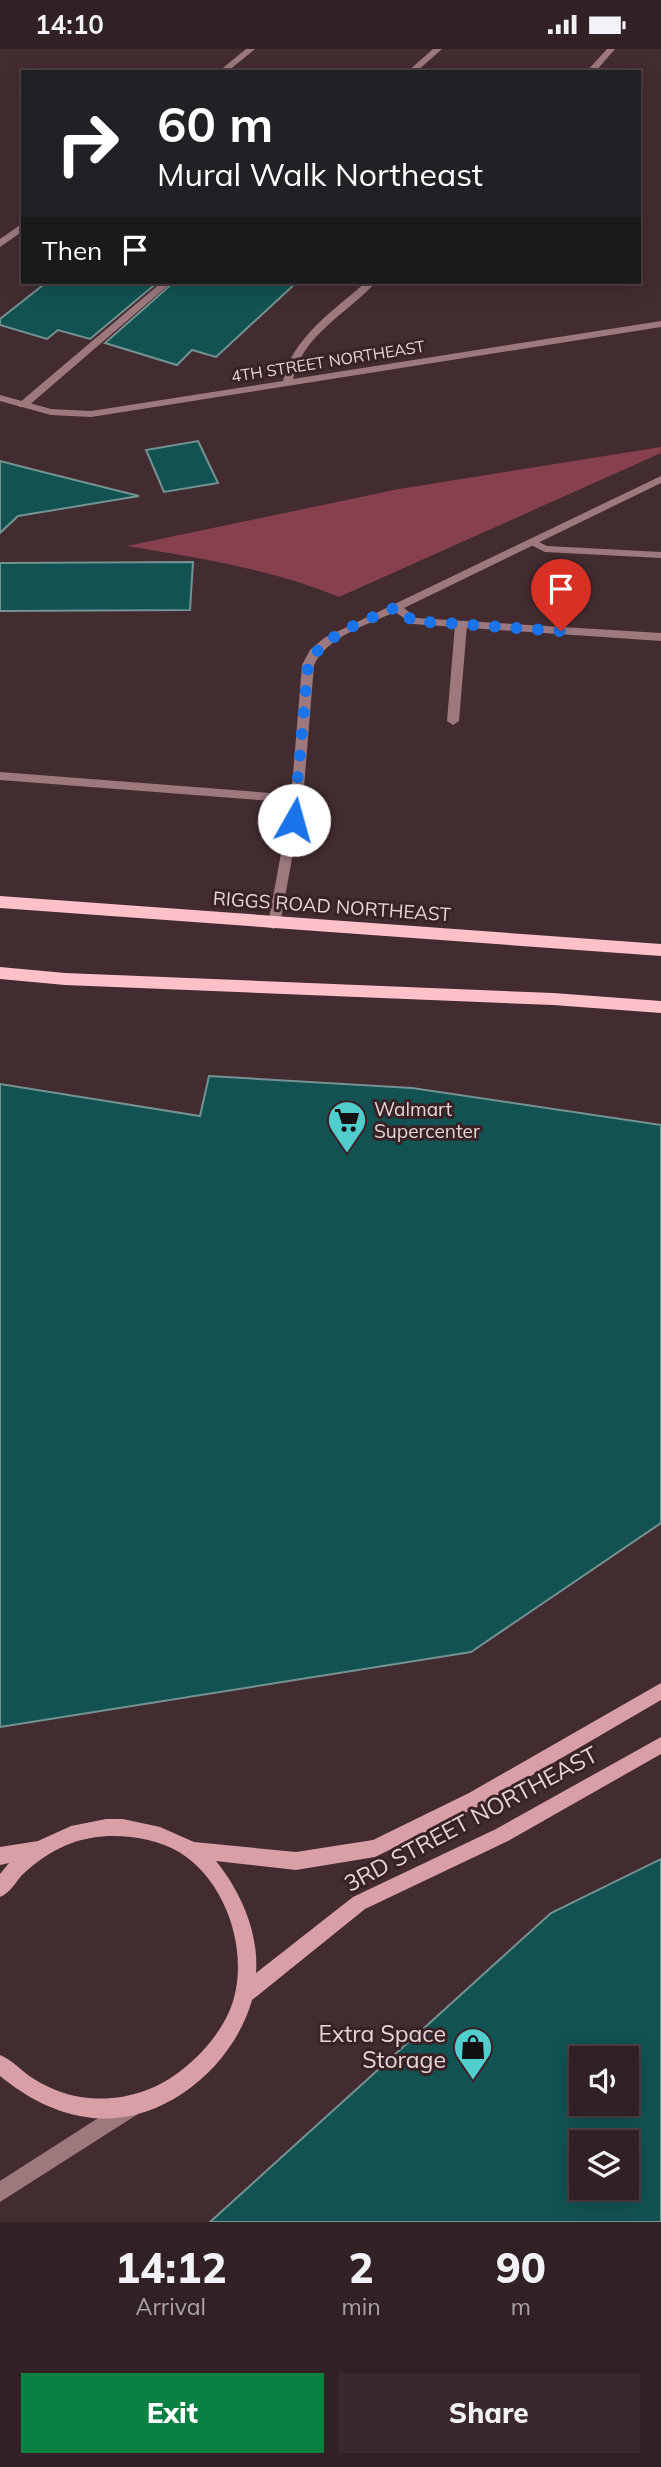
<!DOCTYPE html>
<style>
:root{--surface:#322124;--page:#3a292c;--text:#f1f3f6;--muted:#a8a3a6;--line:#4d3e41;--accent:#0b8043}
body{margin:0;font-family:Mulish,sans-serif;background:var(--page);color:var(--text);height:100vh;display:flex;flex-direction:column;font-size:26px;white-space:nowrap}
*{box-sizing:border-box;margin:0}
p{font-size:23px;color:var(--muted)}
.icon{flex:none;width:38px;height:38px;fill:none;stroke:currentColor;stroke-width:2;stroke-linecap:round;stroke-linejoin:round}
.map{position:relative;height:2173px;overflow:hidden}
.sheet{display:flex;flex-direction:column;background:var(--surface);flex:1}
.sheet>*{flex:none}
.top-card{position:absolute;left:21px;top:21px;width:620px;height:214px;border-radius:0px;box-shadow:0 4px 18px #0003,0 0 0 2px var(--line);background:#202124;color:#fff;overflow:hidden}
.fabs{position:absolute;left:569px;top:1997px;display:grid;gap:14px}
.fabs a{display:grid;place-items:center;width:70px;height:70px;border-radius:0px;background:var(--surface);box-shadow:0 4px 18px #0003,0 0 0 2px var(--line);font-size:35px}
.pin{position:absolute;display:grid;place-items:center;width:60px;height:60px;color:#fff;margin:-72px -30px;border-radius:50% 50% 50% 0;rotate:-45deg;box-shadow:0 0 7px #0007}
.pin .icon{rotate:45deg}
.me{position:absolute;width:77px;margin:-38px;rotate:7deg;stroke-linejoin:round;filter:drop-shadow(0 0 5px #0008)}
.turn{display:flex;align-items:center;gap:24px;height:147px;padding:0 21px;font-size:32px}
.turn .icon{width:91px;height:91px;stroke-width:2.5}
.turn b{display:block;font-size:49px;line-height:60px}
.then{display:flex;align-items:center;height:66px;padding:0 21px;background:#0003;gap:14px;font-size:26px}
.eta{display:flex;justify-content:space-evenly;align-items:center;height:119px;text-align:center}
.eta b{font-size:42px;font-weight:800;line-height:49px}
.primary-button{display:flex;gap:14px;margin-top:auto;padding:14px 21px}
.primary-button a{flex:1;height:80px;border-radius:0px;background:var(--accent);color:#fff;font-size:28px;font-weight:800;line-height:80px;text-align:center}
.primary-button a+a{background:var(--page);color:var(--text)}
.status{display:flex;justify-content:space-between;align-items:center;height:49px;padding:0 35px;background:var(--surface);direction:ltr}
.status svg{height:19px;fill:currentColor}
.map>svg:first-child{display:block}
</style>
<div class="status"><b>14:10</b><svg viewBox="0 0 49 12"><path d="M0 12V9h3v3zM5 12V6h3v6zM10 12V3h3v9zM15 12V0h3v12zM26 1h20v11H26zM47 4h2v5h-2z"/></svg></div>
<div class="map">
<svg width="661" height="2173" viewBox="0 0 661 2173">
<rect width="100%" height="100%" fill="#432c30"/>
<path fill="#87404e" d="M661,398V404L339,548C271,520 199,509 127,497L399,440Z"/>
<g fill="#125253" stroke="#749292" stroke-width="2" fill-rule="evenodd">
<path d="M47,233H158L90,290L58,281L47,290L0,276V270Z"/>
<path d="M174,233H297L216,308L192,301L177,316L105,294Z"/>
<path d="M198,392L218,434L164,443L146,401Z"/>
<path d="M0,412L31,420L139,447L18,467L0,484Z"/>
<path d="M193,513L190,561L0,562V514Z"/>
<path d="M209,1027L412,1039L661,1076V1474L471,1603L0,1678V1035L200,1067Z"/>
<path d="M661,1810V2173H210L551,1864ZM581,2009H626V2054H581ZM581,2093H626V2138H581Z"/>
</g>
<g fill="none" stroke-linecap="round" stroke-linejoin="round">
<g fill="#9d797e" fill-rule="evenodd">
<path d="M433,0H442L416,23H407Z"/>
<path d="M162,233H172L27,358H19V354Z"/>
<path d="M533,490L547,497L661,503V509L545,503L529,495V491Z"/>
<path d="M461,573L467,576L459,672L453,676L447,672L455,576Z"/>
<path d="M0,723L297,746L303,750L297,754L0,731Z"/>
</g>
<g fill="#9d797e" fill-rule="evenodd">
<path d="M246,0H255L227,23H218Z"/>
<path d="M607,0H615L595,23H586Z"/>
<path d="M23,174V182L0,198V190Z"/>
<path d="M366,233H376C349,263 301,287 293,330L661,272V278L91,368L51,366L0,352V346L51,360L91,362L283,332C291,289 336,260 366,233Z"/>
<path d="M661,427V434L404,559L416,569L661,584V592L413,575L395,563C367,576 328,587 314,616L303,750L280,875L274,880L269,878L268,875L291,750L302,616L310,601L324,589Z"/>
<path d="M131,2048L138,2051L141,2058L138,2065L0,2153V2132Z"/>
</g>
<path fill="#d99fa7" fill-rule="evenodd" d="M661,1634V1651L481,1756L375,1808L296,1821L216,1812C241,1843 259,1884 256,1924L353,1848L496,1780L661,1688V1705L508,1792L365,1860L252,1951C233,2019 160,2080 86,2068C53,2063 26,2048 0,2027V2006C13,2011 22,2023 34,2030C50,2040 71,2048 89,2049C123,2052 156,2042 183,2020C202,2005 219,1985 229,1963C252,1911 229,1833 179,1803C155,1789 119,1784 91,1789C65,1793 41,1808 22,1826C15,1834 10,1844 0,1848V1825L9,1814L0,1816V1798L38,1792L71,1777L106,1770H123L160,1778L194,1793L296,1803L373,1791L469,1744Z"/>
<g fill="#fec1ca" fill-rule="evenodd">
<path d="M0,847L661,895V907L0,859Z"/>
<path d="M0,918L65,924L553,944L661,952V964L553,956L65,936L0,930Z"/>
</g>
</g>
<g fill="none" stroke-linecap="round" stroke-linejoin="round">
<path stroke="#1a73e8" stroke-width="12" stroke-dasharray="0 21.6" d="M294,771L308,616C324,584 365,573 396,558L413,572L561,582"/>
</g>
<defs>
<g id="supermarket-pin" transform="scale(2.0125)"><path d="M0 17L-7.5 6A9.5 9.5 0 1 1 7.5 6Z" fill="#52cdcd" stroke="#382226"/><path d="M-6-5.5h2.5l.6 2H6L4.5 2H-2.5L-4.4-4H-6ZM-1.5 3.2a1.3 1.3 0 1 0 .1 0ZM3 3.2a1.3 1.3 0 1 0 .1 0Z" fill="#111"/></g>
<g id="shop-pin" transform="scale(2.0125)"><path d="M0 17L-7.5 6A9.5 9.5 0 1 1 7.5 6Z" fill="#52cdcd" stroke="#382226"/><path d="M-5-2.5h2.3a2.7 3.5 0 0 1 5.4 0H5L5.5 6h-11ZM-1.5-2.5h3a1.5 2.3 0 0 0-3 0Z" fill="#111"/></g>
</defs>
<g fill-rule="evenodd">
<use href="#supermarket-pin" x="347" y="1071"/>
<use href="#shop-pin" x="473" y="1998"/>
</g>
<g text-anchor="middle" stroke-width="6" stroke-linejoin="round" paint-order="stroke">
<g font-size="16" fill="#e4d5d7" stroke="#382226">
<text transform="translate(328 312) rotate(-9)" y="6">4TH STREET NORTHEAST</text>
</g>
<g font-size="19" fill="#e4d5d7" stroke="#382226">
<text transform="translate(332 857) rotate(4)" y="7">RIGGS ROAD NORTHEAST</text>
</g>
<g font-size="19" fill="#e4d5d7" stroke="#382226" text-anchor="start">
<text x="374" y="1067">Walmart<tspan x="374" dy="22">Supercenter</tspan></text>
</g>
<g font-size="23" fill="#e4d5d7" stroke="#382226">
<text transform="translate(471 1770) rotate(-28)" y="8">3RD STREET NORTHEAST</text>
</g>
<g font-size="23" fill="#e4d5d7" stroke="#382226" text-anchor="end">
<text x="446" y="1993">Extra Space<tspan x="446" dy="26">Storage</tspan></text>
</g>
</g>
</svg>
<div class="fabs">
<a><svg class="icon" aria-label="sound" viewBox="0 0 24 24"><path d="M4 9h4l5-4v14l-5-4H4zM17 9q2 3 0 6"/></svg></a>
<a><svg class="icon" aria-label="layers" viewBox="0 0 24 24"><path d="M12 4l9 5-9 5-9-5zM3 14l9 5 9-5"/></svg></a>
</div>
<div class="pin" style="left:561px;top:582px;background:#d93025"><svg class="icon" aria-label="arrive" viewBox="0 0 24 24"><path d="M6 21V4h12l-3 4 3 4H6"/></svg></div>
<svg class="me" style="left:294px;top:771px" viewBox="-20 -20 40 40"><circle r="19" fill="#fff"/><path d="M0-13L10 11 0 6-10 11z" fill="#1a73e8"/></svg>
<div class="top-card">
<div class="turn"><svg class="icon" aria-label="right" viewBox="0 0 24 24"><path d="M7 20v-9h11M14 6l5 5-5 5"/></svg><div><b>60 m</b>Mural Walk Northeast</div></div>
<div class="then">Then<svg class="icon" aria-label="arrive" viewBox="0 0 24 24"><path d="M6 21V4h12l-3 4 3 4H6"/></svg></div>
</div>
</div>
<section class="sheet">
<div class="eta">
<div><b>14:12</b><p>Arrival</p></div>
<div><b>2</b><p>min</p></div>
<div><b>90</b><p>m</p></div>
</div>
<div class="primary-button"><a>Exit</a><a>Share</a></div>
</section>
